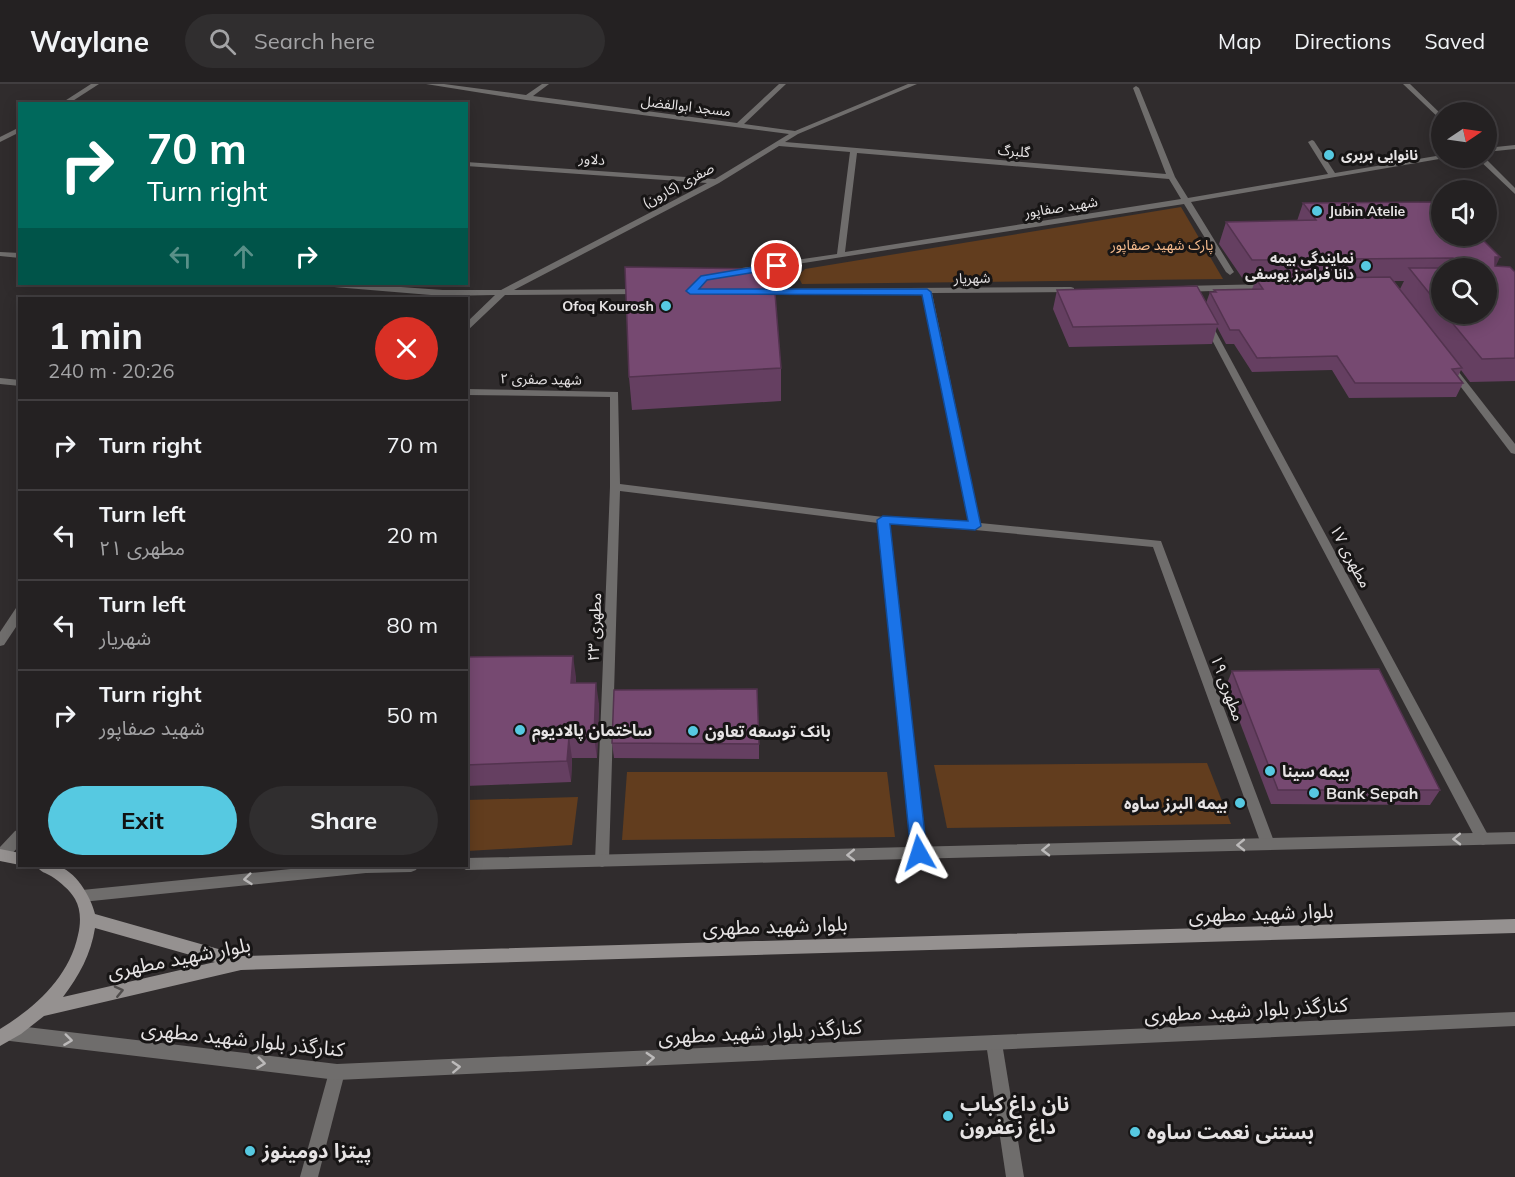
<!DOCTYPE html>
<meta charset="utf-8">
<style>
:root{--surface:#242122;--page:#302e2f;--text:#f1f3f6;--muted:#a3a3a5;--line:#413e40;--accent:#56c9e1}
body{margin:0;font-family:Mulish,"Noto Sans Arabic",sans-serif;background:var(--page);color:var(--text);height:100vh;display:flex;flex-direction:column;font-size:22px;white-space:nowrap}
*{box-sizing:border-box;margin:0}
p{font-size:20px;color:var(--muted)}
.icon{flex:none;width:33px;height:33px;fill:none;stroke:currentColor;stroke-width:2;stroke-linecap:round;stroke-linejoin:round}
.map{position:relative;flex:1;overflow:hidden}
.sheet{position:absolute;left:18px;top:213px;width:450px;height:570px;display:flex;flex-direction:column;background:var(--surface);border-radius:0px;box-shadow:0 3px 15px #0003,0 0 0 2px var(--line)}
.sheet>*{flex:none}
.top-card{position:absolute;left:18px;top:18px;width:450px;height:183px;border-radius:0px;box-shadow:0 3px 15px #0003,0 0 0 2px var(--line);background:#00695c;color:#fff;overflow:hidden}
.needle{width:39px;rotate:77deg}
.fabs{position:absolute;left:1431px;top:18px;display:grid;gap:12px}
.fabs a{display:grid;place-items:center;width:66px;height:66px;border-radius:50%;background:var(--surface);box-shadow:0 3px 15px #0003,0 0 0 2px var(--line);font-size:30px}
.pin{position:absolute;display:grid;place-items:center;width:51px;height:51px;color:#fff;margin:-26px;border:3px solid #fff;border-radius:50%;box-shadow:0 2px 6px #0007}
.me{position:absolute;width:66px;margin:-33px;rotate:354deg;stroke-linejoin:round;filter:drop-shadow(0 0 4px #0008)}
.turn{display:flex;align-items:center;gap:21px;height:126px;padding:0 30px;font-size:27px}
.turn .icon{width:78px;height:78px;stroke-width:2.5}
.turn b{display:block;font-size:42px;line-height:51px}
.lanes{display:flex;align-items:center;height:57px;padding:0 30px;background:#0003;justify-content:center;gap:30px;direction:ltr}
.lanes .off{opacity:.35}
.round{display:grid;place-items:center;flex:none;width:63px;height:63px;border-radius:32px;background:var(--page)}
.summary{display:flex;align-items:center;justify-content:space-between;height:102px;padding:0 30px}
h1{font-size:36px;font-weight:700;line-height:45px}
.cta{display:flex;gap:12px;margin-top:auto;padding:12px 30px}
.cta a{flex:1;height:69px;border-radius:36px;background:var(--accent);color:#111;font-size:24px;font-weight:700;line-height:69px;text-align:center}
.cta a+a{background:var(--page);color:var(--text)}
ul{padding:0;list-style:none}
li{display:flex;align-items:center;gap:18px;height:90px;padding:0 30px;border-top:2px solid var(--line)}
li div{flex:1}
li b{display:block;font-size:22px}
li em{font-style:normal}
header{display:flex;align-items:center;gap:36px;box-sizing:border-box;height:84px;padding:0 30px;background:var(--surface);border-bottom:2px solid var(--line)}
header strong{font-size:28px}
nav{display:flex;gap:33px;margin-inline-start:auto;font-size:21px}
.search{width:420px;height:54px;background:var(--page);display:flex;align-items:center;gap:15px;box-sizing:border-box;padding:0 21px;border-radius:33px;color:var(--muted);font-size:22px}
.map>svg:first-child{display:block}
</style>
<header>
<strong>Waylane</strong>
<div class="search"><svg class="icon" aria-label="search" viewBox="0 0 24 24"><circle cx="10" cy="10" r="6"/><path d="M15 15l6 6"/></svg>Search here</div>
<nav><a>Map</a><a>Directions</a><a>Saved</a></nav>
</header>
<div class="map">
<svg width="1515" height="1093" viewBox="0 0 1515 1093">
<rect width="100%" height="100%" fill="#302c2d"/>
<g fill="#623d1e">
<path d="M1181,123L1223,195L802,200L798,192L805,185Z"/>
<path d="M1207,679L1231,740L947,744L934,681Z"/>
<path d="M627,688H887L895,753L622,756Z"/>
<path d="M578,713L572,761L467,767V716Z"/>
</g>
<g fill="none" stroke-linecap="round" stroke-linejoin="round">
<g fill="#6f6d6c" fill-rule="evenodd">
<path d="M91,0H99L68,20H60Z"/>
<path d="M426,0H444L526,11L542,0H549L533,12L737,39L779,0H786L744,40L795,47L908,0H917L798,50L785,58L1166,90L1133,4L1136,2L1139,4L1175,93L1188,114L1328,90L1308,58L1312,56L1314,57L1335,89L1442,71V74H1445L1191,118L1234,188L1230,191L1226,188L1184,120L739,189L738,187L742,184L837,170L850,68L779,62L719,99L514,206L642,205L646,208L645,210L505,211L466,248V239L495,211L443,212L334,203L330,200H359L443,206H501L707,99L466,82V78L715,95L789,50L526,16ZM857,69L1169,95L1181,115L845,168Z"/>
<path d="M1403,0H1410L1442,31V37Z"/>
<path d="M20,43V48L0,58V53Z"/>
<path d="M1515,61V65L1486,68V64Z"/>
<path d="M1477,74H1485L1515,104V110Z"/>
<path d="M0,168L20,169V174L0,172Z"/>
<path d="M1269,200L1272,201V205L1182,208L1178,205L1182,202Z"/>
<path d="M1071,203L1074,204V208L932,209L980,439L1161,457L1275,760L1273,764L1268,766L1263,764L1261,760L1153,463L975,446L889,440L926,769L924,773L919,775L914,773L912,769L878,439L620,407L609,777L607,781L602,783L597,781L595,777L610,403V313L466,311V305L618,308L620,400L883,433L969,438L923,210L759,211L755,208L759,205Z"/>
<path d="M1206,234L1210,237L1488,751L1490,755L1488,759L1483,761L1478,759L1202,237Z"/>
<path d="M1448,277L1451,278L1515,360V370L1511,369L1445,282V278Z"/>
<path d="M0,294L20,296V302L0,300Z"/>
<path d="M20,523V537L4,561L0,562V548L16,524Z"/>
<path d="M20,745V761L7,775L0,776V763L15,747Z"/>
<path d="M994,951L1000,954L1002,959L1024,1093H1006L986,959L988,954Z"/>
<path d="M337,980L343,982L345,988L318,1093H300L329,988L331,982Z"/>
</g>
<g fill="#6f6d6c" fill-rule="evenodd">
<path d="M1515,748V760L466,786L460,782H466V774Z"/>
<path d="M320,782H418L416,786L411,788L366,789L82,818L77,817L75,812L77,807L82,806Z"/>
<path d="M1515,928V942L337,996L10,957L4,954L2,949L4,944L10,941L337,980Z"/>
</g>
<g fill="#959190" fill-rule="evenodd">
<path d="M0,765L20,769V781L0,777Z"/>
<path d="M37,782C42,781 50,780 56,782C75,785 91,813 95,830L243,872L1515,835V849L241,886L44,932L21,950L0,962V945C36,923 69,893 78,851C81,839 81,825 75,815C70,806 60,798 51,792C46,789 40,788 37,782ZM95,844L215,878L63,913C79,892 91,870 95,844Z"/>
</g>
</g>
<g fill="#653f61" fill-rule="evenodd">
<path d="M1303,119L1495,182L1515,188V297L1470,298L1461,286L1458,292L1463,299L1456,313L1349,314L1332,286L1252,288L1234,260H1226L1217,243L1212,260L1069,263L1053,225L1057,206L1206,219L1210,208H1214V206L1252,205L1255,198H1245L1219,160L1226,138L1297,137ZM1442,184L1486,230H1442ZM1394,197H1404L1400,205Z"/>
<path d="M781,284V317L632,326L629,293Z"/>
<path d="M466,573L576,593V599L599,620L597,674H572L571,698L466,702Z"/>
<path d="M1232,587L1440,706L1430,721L1271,720L1226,602Z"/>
<path d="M612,659L759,660V675L614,674Z"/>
</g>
<g fill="#53334f">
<path d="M1495,173H1500L1490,195Z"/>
<path d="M573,572L576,593L575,621L571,599Z"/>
<path d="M596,599L599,620L597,674L594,653Z"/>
<path d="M569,653L572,674L571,698L567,677Z"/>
</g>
<g fill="#764971" stroke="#53334f" stroke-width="1.5">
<path d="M1442,118V152H1479L1500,173H1495V182L1510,183L1515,188V274L1482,275L1445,230H1486V184H1442V225L1409,184H1452L1454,182L1453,174L1252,176L1226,138L1316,136L1303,119Z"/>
<path d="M625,183L773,185L781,284L629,293Z"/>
<path d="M1390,193L1462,284L1452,285L1463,299H1355L1337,272L1257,274L1239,246H1230L1210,208H1216L1214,206L1263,205L1256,195Z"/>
<path d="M1197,202L1218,240L1073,243L1057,206Z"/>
<path d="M573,572L571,599H596L594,653H569L567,677L466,681V573Z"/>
<path d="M1379,585L1440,706H1278L1232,587Z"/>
<path d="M757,605L759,660L612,659L614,606Z"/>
</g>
<defs><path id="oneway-chevron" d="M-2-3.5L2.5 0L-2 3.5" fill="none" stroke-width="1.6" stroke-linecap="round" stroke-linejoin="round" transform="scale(1.5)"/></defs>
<g stroke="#bcbaba">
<use href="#oneway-chevron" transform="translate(1457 755) rotate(179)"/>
<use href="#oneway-chevron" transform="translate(1241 761) rotate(179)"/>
<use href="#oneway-chevron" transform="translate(1046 766) rotate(179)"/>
<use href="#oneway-chevron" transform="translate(851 771) rotate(179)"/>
<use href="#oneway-chevron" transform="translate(248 795) rotate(174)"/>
<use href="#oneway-chevron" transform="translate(68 956) rotate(7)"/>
<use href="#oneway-chevron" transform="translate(650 974) rotate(-3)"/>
<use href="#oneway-chevron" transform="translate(261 979) rotate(7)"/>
<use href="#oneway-chevron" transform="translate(456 983) rotate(-3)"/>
</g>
<use stroke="#504d4c" href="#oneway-chevron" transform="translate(119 907) rotate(-13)"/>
<path fill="#1a73e8" stroke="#114b97" stroke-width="1.5" d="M777,179L781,180V184L707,196L699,205H927L931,208L981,442L975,446L890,440L927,769L924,774L919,776L913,774L911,769L877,436L883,432L968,437L922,211L690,210L686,207L701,192Z"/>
<g fill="#56c9e1" stroke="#171515" stroke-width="2">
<circle cx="1329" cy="71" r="6"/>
<circle cx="1317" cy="127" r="6"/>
<circle cx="1366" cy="182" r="6"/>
<circle cx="666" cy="222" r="6"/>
<circle cx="520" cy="646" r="6"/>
<circle cx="693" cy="647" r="6"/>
<circle cx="1270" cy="687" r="6"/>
<circle cx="1314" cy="709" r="6"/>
<circle cx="1240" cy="719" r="6"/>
<circle cx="948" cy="1032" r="6"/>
<circle cx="1135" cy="1048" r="6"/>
<circle cx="250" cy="1067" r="6"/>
</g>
<g text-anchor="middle" stroke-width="6" stroke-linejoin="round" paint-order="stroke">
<g font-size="14" fill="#e6e3e4" stroke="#171515">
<text transform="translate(686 22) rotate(7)" y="5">مسجد ابوالفضل</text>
<text transform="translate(1014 67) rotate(5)" y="5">گلبرگ</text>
<text transform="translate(592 75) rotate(4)" y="5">دلاور</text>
<text transform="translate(678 101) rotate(-28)" y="5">صفری (کارون)</text>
<text transform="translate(1061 123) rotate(-9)" y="5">شهید صفاپور</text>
<text transform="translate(972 194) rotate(-1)" y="5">شهریار</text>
<text transform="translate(541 295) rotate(1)" y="5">شهید صفری ۲</text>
</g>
<g font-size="14" font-weight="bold" fill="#e6e3e4" stroke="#171515" text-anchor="start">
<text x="1341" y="76">نانوایی بربری</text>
<text x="1329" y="132">Jubin Atelie</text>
<text x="1354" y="179" text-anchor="end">نمایندگی بیمه<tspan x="1354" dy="16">دانا فرامرز یوسفی</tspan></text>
<text x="654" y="227" text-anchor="end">Ofoq Kourosh</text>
</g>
<g font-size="14" fill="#f6bb8d" stroke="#171515">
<text x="1162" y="166">پارک شهید صفاپور</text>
</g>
<g font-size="16" fill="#e6e3e4" stroke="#171515">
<text transform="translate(1351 472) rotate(62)" y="6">مطهری ۱۷</text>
<text transform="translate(594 543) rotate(-88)" y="6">مطهری ۲۳</text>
<text transform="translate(1228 604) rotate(70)" y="6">مطهری ۱۹</text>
</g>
<g font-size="16" font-weight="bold" fill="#e6e3e4" stroke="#171515" text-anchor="start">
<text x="532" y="652">ساختمان پالادیوم</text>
<text x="705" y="653">بانک توسعه تعاون</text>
<text x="1282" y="693">بیمه سینا</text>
<text x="1326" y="715">Bank Sepah</text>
<text x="1228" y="725" text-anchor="end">بیمه البرز ساوه</text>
</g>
<g font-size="20" fill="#e6e3e4" stroke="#171515">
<text transform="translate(1261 829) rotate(-2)" y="7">بلوار شهید مطهری</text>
<text transform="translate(775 842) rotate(-2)" y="7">بلوار شهید مطهری</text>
<text transform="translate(179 874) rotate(-11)" y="7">بلوار شهید مطهری</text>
<text transform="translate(1246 926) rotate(-3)" y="7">کنارگذر بلوار شهید مطهری</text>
<text transform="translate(760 948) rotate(-3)" y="7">کنارگذر بلوار شهید مطهری</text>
<text transform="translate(243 955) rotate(6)" y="7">کنارگذر بلوار شهید مطهری</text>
</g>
<g font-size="20" font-weight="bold" fill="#e6e3e4" stroke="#171515" text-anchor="start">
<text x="960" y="1027">نان داغ کباب<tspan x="960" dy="23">داغ زعفرون</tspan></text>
<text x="1147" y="1055">بستنی نعمت ساوه</text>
<text x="262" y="1074">پیتزا دومینوز</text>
</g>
</g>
</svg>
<div class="fabs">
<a><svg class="needle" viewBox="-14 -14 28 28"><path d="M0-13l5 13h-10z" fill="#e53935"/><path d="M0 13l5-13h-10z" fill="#a3a3a5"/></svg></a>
<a><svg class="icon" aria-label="sound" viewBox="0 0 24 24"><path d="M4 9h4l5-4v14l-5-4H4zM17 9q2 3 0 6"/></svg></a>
<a><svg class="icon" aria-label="search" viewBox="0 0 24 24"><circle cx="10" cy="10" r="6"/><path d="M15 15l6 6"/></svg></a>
</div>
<div class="pin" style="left:777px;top:182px;background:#d93025"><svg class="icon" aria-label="arrive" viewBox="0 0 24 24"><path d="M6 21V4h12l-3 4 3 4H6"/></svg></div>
<svg class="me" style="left:919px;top:769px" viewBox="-20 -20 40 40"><path d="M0-17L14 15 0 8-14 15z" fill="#1a73e8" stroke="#fff" stroke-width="4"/></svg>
<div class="top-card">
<div class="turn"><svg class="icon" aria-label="right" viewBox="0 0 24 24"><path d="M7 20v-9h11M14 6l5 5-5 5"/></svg><div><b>70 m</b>Turn right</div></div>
<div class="lanes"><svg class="icon off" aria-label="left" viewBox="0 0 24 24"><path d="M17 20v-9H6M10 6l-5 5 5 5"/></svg><svg class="icon off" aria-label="ahead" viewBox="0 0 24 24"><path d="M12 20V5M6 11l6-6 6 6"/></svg><svg class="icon" aria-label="right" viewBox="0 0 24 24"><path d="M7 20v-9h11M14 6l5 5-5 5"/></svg></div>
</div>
<section class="sheet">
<div class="summary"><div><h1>1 min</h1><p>240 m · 20:26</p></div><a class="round" style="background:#d93025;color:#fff"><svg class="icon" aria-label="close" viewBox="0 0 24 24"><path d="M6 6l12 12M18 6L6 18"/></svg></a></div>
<ul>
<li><svg class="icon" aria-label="right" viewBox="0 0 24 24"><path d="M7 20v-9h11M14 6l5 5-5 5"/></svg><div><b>Turn right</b></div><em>70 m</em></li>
<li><svg class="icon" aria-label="left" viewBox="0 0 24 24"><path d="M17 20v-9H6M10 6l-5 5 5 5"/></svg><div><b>Turn left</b><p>مطهری ۲۱</p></div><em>20 m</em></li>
<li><svg class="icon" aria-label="left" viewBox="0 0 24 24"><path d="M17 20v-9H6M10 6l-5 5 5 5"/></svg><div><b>Turn left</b><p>شهریار</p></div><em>80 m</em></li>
<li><svg class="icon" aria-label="right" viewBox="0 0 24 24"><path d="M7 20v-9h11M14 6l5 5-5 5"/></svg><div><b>Turn right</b><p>شهید صفاپور</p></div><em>50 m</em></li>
</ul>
<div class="cta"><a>Exit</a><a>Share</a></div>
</section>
</div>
